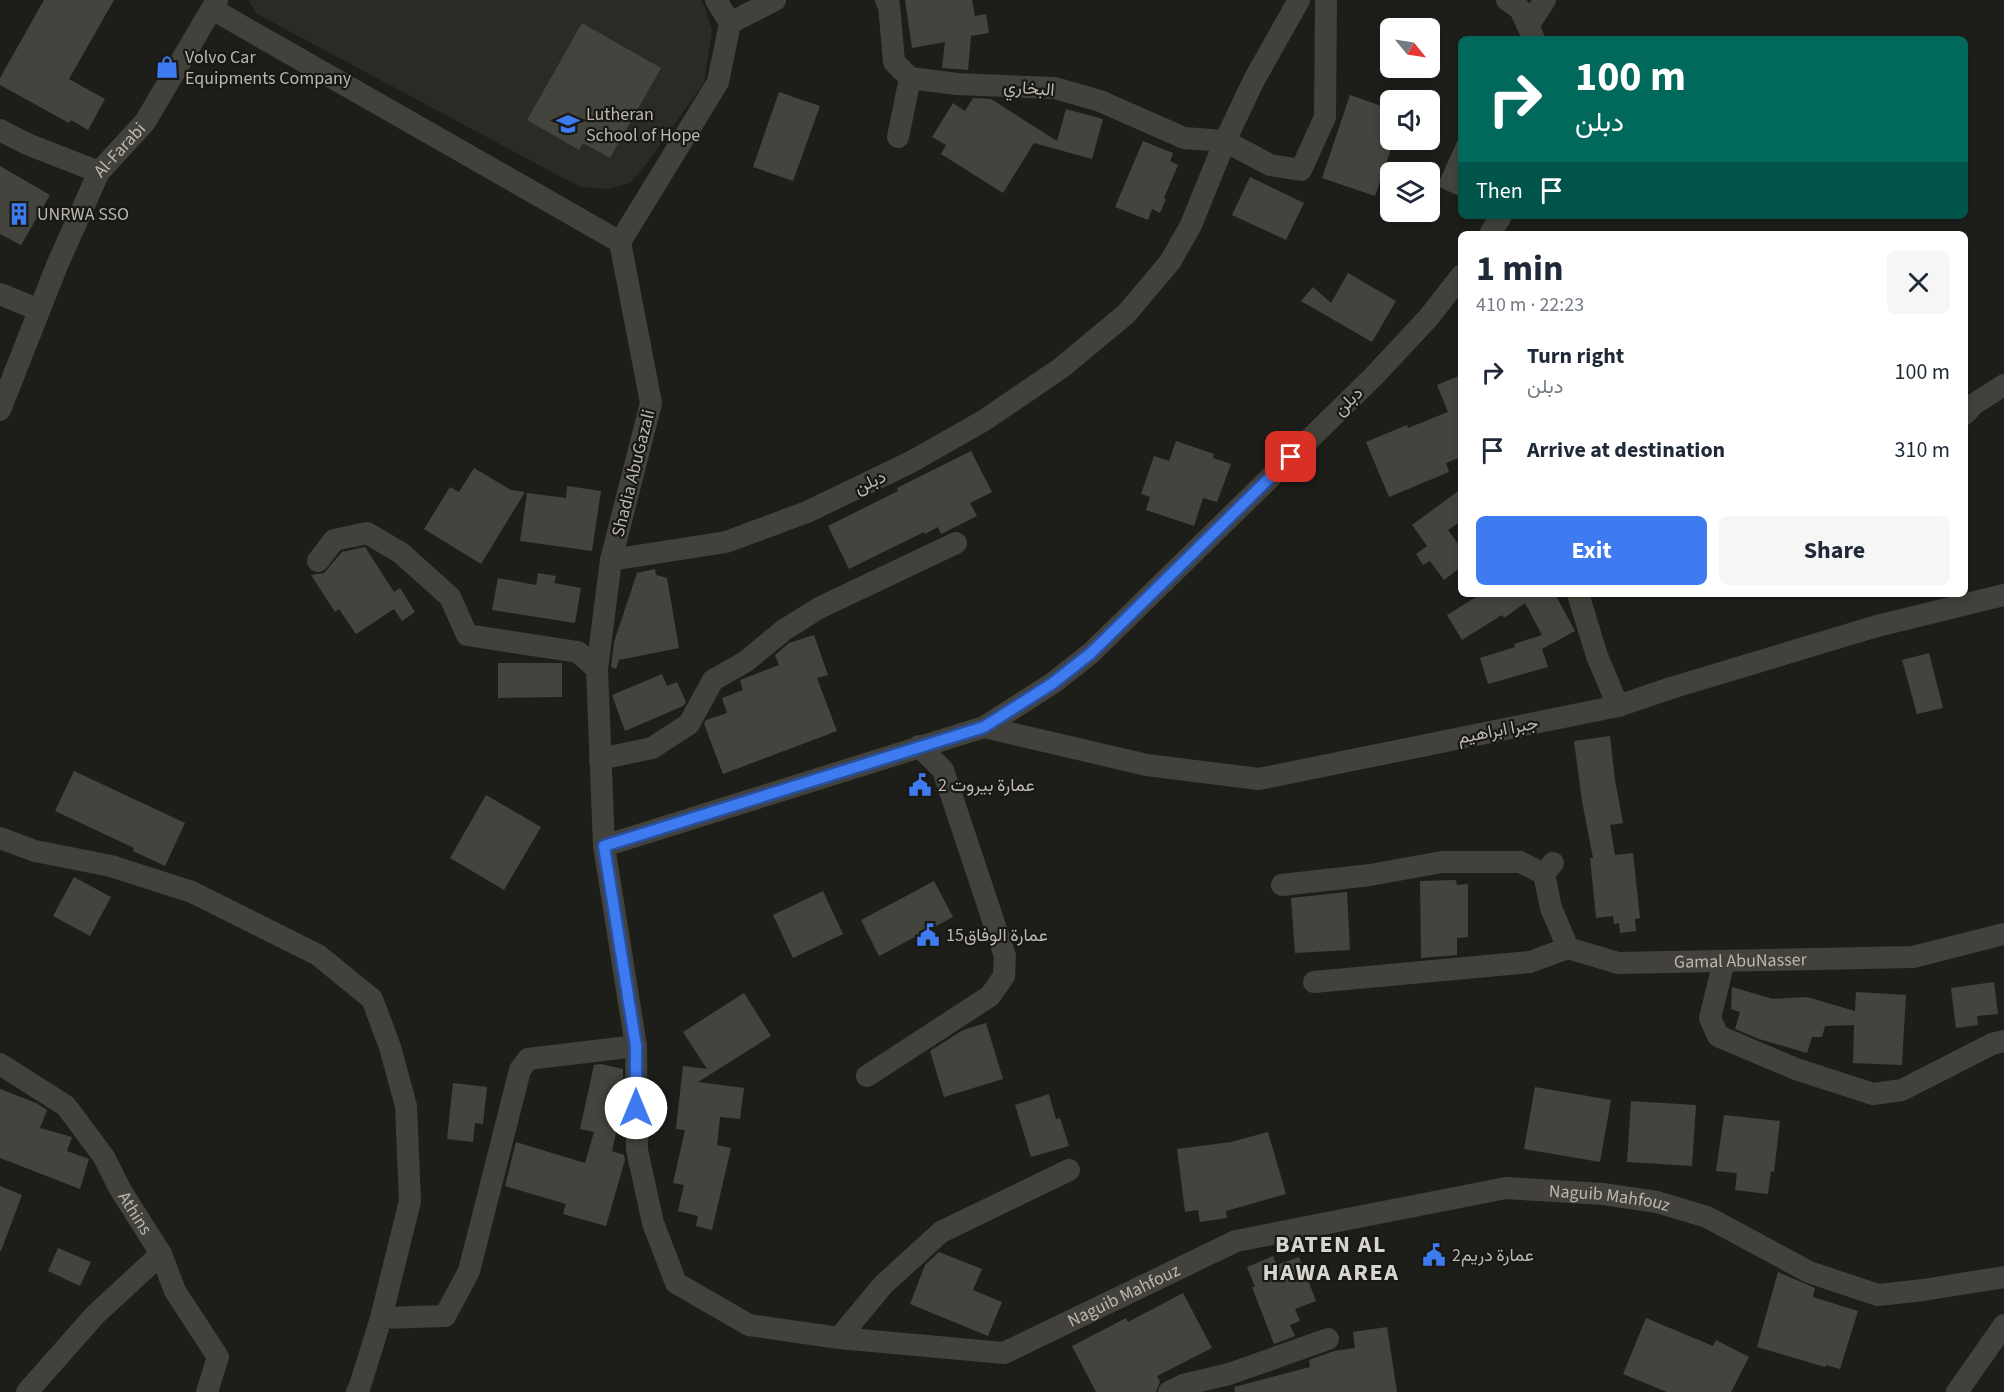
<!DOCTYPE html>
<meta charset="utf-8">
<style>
:root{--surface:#fff;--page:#f6f6f7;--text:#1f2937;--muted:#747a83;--accent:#3f7bf0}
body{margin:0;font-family:"Source Sans 3",Vazirmatn,sans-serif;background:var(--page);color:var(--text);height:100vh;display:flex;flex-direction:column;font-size:22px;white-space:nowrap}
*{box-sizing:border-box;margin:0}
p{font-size:20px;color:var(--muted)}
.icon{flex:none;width:33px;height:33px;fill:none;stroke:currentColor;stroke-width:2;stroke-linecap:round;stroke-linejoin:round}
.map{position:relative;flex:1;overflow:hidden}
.panel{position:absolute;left:1458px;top:231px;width:510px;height:366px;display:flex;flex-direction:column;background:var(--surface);border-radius:9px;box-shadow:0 3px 9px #0003}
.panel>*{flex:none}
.banner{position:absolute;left:1458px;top:36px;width:510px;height:183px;border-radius:9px;box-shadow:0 3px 9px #0003;background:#00695c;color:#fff;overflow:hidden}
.needle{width:39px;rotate:120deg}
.tools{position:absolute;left:1380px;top:18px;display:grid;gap:12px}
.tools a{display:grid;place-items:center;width:60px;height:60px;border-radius:9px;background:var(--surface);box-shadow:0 3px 9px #0003;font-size:30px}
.pin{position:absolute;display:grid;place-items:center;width:51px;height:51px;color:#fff;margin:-26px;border-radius:12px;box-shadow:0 3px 9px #0006}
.me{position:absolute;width:66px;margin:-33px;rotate:0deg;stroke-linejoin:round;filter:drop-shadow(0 0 4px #0008)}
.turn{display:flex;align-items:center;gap:21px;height:126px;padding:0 18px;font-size:27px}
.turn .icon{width:78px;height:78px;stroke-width:2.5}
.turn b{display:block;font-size:42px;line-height:51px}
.then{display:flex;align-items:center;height:57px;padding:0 18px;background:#0003;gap:12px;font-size:22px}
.round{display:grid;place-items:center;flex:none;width:63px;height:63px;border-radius:9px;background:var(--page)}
.headline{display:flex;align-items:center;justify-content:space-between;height:102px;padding:0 18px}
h1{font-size:36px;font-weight:700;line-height:45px}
.action{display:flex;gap:12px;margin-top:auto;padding:12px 18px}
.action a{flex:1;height:69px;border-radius:9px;background:var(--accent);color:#fff;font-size:24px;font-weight:700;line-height:69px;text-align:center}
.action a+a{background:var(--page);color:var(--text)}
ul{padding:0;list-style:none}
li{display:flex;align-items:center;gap:18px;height:78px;padding:0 18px}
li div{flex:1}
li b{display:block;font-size:22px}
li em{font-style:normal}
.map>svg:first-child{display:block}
</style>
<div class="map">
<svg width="2004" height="1392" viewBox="0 0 2004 1392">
<rect width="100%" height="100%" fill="#1d1d1a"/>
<path fill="#2a2a26" d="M248,0H701L706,10L712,31L704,83L645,166L630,183L608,189L580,187L257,14Z"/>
<g fill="#44443f">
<path d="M44,0H114L69,79L105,99L88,130L71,120L69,123L0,85V78Z"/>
<path d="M905,0H972L975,16L986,14L989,33L971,36L968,70L942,68L945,42L912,48Z"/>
<path d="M582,23L661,68L610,158L583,143L579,150L527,120Z"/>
<path d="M779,92L820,106L793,181L753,167Z"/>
<path d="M1350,95L1390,109V140H1394L1375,196L1322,178Z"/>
<path d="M973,98L991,99L1057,141L1066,109L1103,119L1092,159L1034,143L1003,193L941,154L946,145L932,137L953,103L965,111Z"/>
<path d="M1461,133V197L1437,186Z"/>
<path d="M1143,141L1173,153L1170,161L1178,165L1164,198L1166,199L1160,213L1152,209L1148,220L1115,207Z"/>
<path d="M0,166L50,195L21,245L0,234Z"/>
<path d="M1250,177L1304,203L1286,240L1232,215Z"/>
<path d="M1348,273L1396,301L1372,342L1301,301L1313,287L1331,303Z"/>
<path d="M1461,375V457L1446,463L1449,472L1389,497L1366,442L1407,425L1408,428L1448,412L1437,385Z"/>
<path d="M1176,441L1214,454L1213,458L1231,464L1217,502L1203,498L1194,526L1146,510L1150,497L1141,494L1154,456L1169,461Z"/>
<path d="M971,451L992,492L970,503L977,516L941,534L938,527L925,534L924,532L849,569L828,526L898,491L897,488Z"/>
<path d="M474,468L511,490L525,492L481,564L424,529L450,487L459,492Z"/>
<path d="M567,486L601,491L592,551L520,541L527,493L566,498Z"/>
<path d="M1461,489V521L1448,530L1461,548V567L1444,580L1430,561L1423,565L1416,554L1427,546L1412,525Z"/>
<path d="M365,547L394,592L400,588L415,612L402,621L394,609L356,634L339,609L335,612L311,575L324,573L342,552Z"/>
<path d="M655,569L656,575L667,578L679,648L619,660L616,669L611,667L614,642L637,573Z"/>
<path d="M538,573L556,576L554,583L581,588L575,623L492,610L498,578L536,585Z"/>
<path d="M1481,594H1555L1575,631L1542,649L1548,667L1488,684L1480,658L1515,647L1514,644L1542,635L1525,603L1504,618L1502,615L1462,640L1447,615Z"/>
<path d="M814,635L828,675L817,678L837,731L723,774L704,724L706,720L727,713L722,698L743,690L740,680L779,665L775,655L789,643Z"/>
<path d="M1929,653L1943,708L1917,714L1902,660Z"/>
<path d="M498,663H562V697L498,698Z"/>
<path d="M662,674L667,686L677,682L686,702L683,706L625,731L612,695Z"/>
<path d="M1610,736L1615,780L1623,823L1610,825L1615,855L1633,853L1640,918L1635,919L1636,931L1620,933L1619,923L1614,924L1613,916L1596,918L1590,858H1593L1582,801L1574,741Z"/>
<path d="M74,771L185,823L165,866L133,851L134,848L55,811Z"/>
<path d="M486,795L541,827L504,890L450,858Z"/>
<path d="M74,877L111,897L90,936L53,916Z"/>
<path d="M1456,880L1457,885L1468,884V937L1457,938V955L1421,958L1420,881Z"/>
<path d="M934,881L953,917L879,956L861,920Z"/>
<path d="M823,891L843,934L793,958L773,915Z"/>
<path d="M1347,892L1350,950L1295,953L1291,898Z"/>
<path d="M1994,982L1998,1014L1977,1016L1978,1025L1956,1028L1951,988Z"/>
<path d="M1732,987L1773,999L1807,997L1855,1011L1856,992L1906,995L1902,1065L1853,1063L1854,1025L1825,1026L1822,1037H1812L1807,1053L1759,1039L1735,1029L1740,1012L1731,1009Z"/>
<path d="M744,993L771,1036L698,1082L744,1088L740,1119L720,1117L717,1145L731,1148L712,1230L696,1226L698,1216L678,1211L684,1185L673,1183L685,1130L676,1129L683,1066L707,1069L683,1032Z"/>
<path d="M986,1023L1003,1079L944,1097L930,1051L963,1030Z"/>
<path d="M601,1064L623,1069V1121L619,1120L612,1151L624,1155L625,1160L606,1226L563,1214L566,1204L505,1186L516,1142L585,1163L594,1132L580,1129L594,1065Z"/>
<path d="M453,1083L487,1087L483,1124L475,1123L473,1142L447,1139Z"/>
<path d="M1535,1087L1611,1100L1600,1162L1524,1149Z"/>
<path d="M0,1089L36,1103L47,1110L40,1128L72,1137L67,1151L89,1159L80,1189L0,1158Z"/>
<path d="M1049,1094L1056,1119L1060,1118L1069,1146L1031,1157L1015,1105Z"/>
<path d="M1631,1101L1696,1105L1692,1166L1627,1162Z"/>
<path d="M1724,1115L1780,1121L1774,1172L1771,1171L1768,1194L1735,1190L1737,1173L1716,1171Z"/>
<path d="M1268,1132L1286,1194L1226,1211L1227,1218L1200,1222L1198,1210L1185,1212L1177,1149L1231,1142Z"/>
<path d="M0,1186L22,1195L1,1251L0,1250Z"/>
<path d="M58,1248L91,1262L80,1286L48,1271Z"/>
<path d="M939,1252L982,1269L973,1290L1002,1302L988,1336L910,1304L925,1265Z"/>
<path d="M1273,1256L1277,1265L1299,1257L1316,1301L1295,1309L1300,1321L1290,1325L1295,1336L1274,1344L1252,1287H1255L1247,1267Z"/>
<path d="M1778,1272L1815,1288L1813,1297L1858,1311L1840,1369L1826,1365L1825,1367L1757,1347Z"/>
<path d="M1183,1293L1212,1348L1157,1376L1160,1382L1156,1392H1096L1072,1346L1126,1318L1128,1322Z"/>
<path d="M1646,1318L1713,1346L1716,1340L1749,1357L1731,1392H1667L1623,1374Z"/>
<path d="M1387,1327L1397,1392H1235L1234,1387L1310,1367L1309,1360L1334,1351L1355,1348L1353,1332Z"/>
</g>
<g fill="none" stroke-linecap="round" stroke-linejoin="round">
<g stroke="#42413b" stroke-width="22">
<path d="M716,0L730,23"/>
<path d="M886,0L889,5L894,62L910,78L957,84L1055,88L1100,101L1184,138L1225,141L1270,165L1301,170L1325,117L1326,0"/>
<path d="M1507,0L1520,9L1534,39"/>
<path d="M212,9L620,242"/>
<path id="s1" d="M730,23L718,82L620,242L651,403L611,560L597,669L604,846L636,1046L637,1150L653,1223L676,1283L749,1325L839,1338L1004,1353L1236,1241L1506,1188L1603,1194L1657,1202L1707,1217L1809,1272L1878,1295L1923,1290L2004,1277"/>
<path d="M730,23L775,0"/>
<path d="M1528,26L1545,0"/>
<path d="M0,130L27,144L99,172"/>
<path d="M898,137L910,78"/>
<path d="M1490,234L1501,216"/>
<path d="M0,294L39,310"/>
<path id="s2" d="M0,410L58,263L99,172L145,122L217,0"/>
<path d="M1965,414L1974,404L2004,385"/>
<path d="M611,560L726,542L807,512L911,462L983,421L1061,368L1126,314L1170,262L1191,225L1225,141L1254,80L1299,0"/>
<path d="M318,561L334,540L367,533L401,553L450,597L467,635L578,652L597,669"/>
<path d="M1578,594L1597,656L1618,706"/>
<path d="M984,727L1147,765L1259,779L1618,706L1671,688L1877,626L2004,595"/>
<path d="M600,759L652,748L689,724L713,680L745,662L784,630L819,608L956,543"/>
<path d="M0,838L35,851L111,866L192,892L318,955L372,999L390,1047L406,1106L410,1201L381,1318"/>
<path d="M604,846L984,727L1053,683L1091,653L1374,376L1429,317L1461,276"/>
<path id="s3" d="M1553,863L1544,874L1551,908L1568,948L1618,963L1913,957L2004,934"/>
<path d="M1282,885L1370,875L1442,862H1520L1544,874"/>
<path d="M1724,961L1710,1018L1718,1036L1796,1069L1873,1094L1902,1090L1992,1044L2004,1041"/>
<path d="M1314,982L1530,962L1568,948"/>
<path id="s4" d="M0,1064L66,1106L104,1157L120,1189L161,1254L175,1291L218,1357L207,1392"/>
<path d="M867,1076L990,996L1004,976L1005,956L943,770L919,746"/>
<path d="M839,1338L883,1285L941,1232L1069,1170"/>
<path d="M27,1392L95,1315L161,1254"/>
<path d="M357,1392L360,1386L381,1318L445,1316L469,1271L520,1070L528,1059L636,1046"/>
<path d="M1169,1392L1183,1385L1229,1374L1328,1339"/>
<path d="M1957,1392L2004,1325"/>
</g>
</g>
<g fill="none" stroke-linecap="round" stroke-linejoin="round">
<g stroke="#29509c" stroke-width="15">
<path id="route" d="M636,1108V1046L604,846L984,727L1053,683L1091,653L1291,457"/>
</g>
<use href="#route" stroke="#3f7bf0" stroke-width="10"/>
</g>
<defs>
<g id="shop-bare" transform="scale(1.8)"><path d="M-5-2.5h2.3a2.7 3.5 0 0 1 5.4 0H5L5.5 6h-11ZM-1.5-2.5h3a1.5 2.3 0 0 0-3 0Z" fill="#3f7bf0" stroke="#181815" stroke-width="2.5" paint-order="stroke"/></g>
<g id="school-bare" transform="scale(1.8)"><path d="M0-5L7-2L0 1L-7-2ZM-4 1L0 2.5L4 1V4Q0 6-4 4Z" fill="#3f7bf0" stroke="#181815" stroke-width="2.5" paint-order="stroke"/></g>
<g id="building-bare" transform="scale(1.8)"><path d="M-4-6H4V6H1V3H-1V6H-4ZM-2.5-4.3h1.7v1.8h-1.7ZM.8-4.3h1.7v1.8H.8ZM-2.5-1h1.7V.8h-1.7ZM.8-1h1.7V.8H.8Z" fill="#3f7bf0" stroke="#181815" stroke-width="2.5" paint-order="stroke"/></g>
<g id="civic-bare" transform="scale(1.8)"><path d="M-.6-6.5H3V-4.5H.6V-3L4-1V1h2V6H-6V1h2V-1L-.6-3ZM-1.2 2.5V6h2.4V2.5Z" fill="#3f7bf0" stroke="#181815" stroke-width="2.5" paint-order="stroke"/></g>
</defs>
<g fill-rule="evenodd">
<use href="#shop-bare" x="167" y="67"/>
<use href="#school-bare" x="568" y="124"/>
<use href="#building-bare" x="19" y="214"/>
<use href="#civic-bare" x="920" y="785"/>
<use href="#civic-bare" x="928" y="935"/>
<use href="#civic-bare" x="1434" y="1255"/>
</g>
<g text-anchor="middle" stroke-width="4.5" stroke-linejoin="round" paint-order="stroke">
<g font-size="18" fill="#bcb7ad" stroke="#181815" text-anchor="start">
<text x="185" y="63">Volvo Car<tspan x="185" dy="21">Equipments Company</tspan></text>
<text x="586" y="120">Lutheran<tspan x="586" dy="21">School of Hope</tspan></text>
<text x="37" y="220">UNRWA SSO</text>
<text x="938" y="791">عمارة بيروت 2</text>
<text x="946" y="941">عمارة الوفاق15</text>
<text x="1452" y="1261">عمارة دريم2</text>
</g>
<g font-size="18" fill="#bcb7ad" stroke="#181815">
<text transform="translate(1029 88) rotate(4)" y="6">البخاري</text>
<text dy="6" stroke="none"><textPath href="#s2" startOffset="288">Al-Farabi</textPath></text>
<text transform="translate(1348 401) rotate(-44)" y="6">دبلن</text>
<text transform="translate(633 473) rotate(-76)" y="6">Shadia AbuGazali</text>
<text transform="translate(870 482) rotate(-25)" y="6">دبلن</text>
<text transform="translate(1498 730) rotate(-11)" y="6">جبرا ابراهيم</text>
<text dy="6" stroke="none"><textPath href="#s3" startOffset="267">Gamal AbuNasser</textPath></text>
<text dy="6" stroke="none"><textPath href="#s1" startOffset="2284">Naguib Mahfouz</textPath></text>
<text dy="6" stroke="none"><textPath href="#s4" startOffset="206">Athins</textPath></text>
<text dy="6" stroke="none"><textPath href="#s1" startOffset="1780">Naguib Mahfouz</textPath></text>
</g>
<g font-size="24" font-weight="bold" letter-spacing="1.5" fill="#d8d5ce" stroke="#181815">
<text x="1331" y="1252">BATEN AL<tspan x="1331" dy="28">HAWA AREA</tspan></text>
</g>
</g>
</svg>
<div class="tools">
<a><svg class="needle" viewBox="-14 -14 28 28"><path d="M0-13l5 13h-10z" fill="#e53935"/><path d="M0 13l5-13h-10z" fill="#747a83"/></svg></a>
<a><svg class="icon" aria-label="sound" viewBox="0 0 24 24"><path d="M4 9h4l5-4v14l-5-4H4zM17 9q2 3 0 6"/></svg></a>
<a><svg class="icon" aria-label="layers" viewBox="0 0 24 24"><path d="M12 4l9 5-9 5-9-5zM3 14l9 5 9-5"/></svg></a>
</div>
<div class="pin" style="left:1291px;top:457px;background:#d93025"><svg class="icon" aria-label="arrive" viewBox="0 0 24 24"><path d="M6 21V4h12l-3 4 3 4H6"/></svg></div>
<svg class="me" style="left:636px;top:1108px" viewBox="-20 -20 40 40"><circle r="19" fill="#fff"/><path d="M0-13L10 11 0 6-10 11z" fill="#3f7bf0"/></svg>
<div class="banner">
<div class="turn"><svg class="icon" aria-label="right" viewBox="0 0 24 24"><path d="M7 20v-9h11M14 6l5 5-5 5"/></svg><div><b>100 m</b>دبلن</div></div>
<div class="then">Then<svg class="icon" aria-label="arrive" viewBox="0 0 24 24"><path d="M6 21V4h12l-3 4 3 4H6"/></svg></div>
</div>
<section class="panel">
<div class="headline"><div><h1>1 min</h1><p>410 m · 22:23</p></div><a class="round"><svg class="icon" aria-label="close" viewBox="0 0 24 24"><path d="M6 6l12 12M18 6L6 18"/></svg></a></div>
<ul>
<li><svg class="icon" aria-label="right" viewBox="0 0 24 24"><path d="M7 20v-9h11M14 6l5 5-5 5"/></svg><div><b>Turn right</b><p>دبلن</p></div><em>100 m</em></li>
<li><svg class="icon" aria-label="arrive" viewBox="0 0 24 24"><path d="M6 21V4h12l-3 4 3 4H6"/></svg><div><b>Arrive at destination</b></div><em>310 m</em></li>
</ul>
<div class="action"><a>Exit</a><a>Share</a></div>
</section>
</div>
